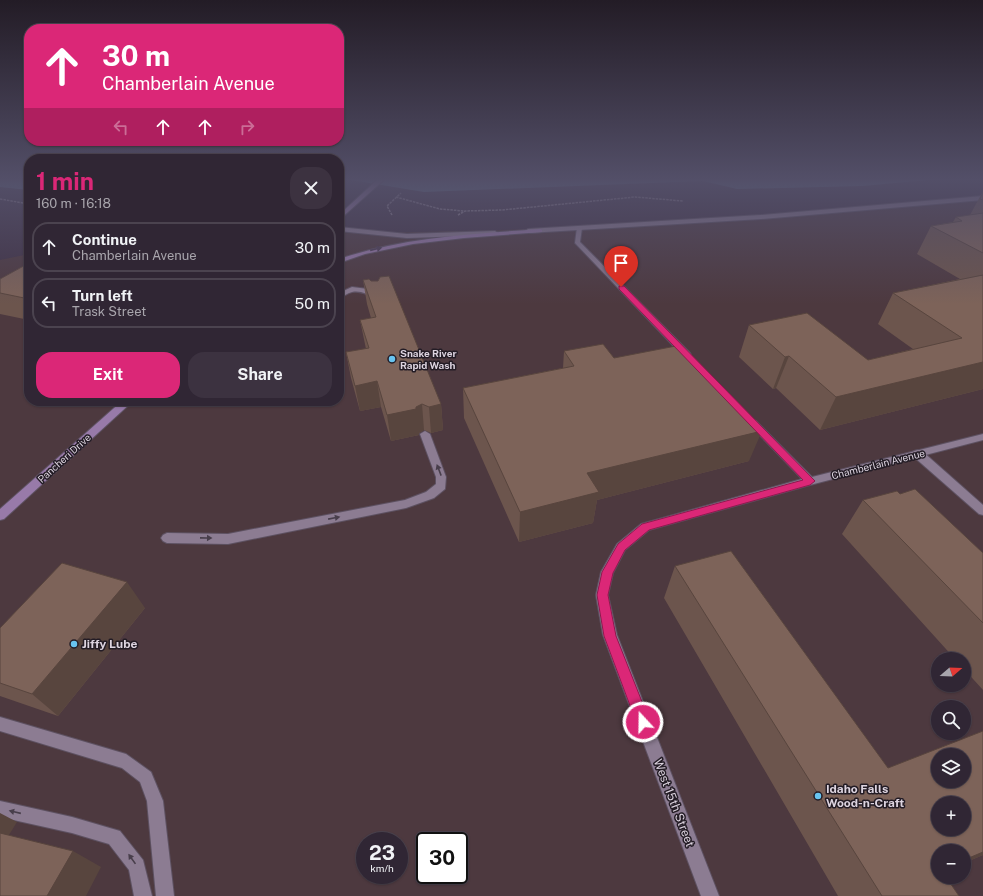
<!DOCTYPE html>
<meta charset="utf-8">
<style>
:root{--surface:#302634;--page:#3c3240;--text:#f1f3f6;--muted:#a8a5ac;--line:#4b434f;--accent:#db2777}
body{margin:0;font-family:"Public Sans",sans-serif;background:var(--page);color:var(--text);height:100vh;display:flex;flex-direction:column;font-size:15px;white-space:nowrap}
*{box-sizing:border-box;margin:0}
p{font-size:13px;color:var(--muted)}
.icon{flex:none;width:22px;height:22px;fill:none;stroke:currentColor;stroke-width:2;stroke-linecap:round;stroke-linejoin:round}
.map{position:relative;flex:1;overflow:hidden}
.sheet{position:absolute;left:24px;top:154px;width:320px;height:252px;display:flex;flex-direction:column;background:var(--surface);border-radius:16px;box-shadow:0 1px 3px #0004,0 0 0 1px var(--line)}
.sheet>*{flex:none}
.top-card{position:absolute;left:24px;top:24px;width:320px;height:122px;border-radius:16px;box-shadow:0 1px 3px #0004,0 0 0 1px var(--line);background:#db2777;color:#fff;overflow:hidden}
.needle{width:26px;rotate:71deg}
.controls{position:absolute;left:931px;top:652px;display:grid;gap:8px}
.controls a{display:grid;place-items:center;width:40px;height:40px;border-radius:50%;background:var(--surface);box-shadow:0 1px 3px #0004,0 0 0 1px var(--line);font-size:20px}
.speed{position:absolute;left:356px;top:832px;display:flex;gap:8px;font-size:20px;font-weight:700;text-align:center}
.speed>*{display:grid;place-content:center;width:52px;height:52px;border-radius:50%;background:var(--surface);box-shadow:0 1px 3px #0004,0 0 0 1px var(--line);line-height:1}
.speed small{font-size:10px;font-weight:400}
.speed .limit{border:2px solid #111;border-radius:6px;background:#fff;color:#111}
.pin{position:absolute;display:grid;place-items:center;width:34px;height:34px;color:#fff;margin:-41px -17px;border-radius:50% 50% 50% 0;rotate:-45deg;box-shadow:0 0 4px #0007}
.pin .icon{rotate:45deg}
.me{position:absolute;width:44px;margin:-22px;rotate:339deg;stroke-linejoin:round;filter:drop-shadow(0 0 3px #0008)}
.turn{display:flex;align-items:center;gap:14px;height:84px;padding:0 12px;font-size:18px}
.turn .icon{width:52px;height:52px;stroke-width:2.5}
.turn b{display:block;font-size:28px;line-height:34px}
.lanes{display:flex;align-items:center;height:38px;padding:0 12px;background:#0003;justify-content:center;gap:20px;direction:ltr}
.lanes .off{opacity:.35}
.round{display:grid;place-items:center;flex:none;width:42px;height:42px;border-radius:16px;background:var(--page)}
.summary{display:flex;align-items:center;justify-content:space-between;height:68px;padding:0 12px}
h1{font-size:24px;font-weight:700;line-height:30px;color:var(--accent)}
.button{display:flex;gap:8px;margin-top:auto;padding:8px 12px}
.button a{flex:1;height:46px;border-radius:16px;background:var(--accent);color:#fff;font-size:16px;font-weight:700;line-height:46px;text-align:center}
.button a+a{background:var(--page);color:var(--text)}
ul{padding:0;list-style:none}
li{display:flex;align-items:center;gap:12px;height:50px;margin:0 8px 6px;padding:0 4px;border:2px solid var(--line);border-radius:16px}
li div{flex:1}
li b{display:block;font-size:15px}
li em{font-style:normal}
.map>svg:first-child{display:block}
</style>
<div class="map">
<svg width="983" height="896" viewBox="0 0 983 896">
<rect width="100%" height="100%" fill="#403245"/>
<path fill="#4d393f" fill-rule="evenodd" d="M983,198V896H0V260L29,254V401H339V229L373,233L579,228L761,217ZM938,659H964V685H938ZM938,707H964V733H938ZM938,755H964V781H938ZM938,803H964V829H938ZM365,841H399V875H365ZM425,841H459V875H425ZM938,851H964V877H938Z"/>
<g fill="#61829b">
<path d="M0,178H29V190L0,187Z"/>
<path d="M339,178H950L863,186L737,189L703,181L424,192Z"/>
</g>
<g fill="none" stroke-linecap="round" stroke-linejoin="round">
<g stroke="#5d5161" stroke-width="2">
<g id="service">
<path d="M352,287L368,289L379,295L375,297C367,295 361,290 352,292C347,293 343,297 339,298V293Z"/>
<path d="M425,431L430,434L446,477L445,489L434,498L406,508L228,544L167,543L163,541L161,538L163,535L167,533L228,534L405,500L426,492L436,484V477L420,434Z"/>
<path d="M918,450L922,451L983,505V515L979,514L914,457L913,454L914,451Z"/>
<path d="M0,717L126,754L151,772L163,801L174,896H156L147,801L140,782L122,768L0,731Z"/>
<path d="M0,801L72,817L120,831L143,860L152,896H134L129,870L109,844L72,833L0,817Z"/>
</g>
</g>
<g stroke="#5d5161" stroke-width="2">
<g id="minor">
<path d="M577,227L582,228L580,242L690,353L691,355L690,357H684L575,243Z"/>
<path d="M753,420L756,421L812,477L983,434V440L810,485L649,530L625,550L613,573L608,595L617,635L719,896H701L603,635L596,595L601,572L617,544L641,524L802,479L750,425L748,423Z"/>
</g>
</g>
<g stroke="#5d5161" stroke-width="2">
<g id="tertiary">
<path d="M983,196V200L761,219L528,233L525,231L528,229L761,215Z"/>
<path d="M339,227L407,234L495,231L498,233L495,235L407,238L339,231Z"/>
</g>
</g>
<g stroke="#5d5161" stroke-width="2">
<g id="secondary">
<path d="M379,178H386L339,220V215Z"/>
<path d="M540,229L542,230V232L464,238L413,244L365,254L339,263V259C404,237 472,234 540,229Z"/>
<path d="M122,401H133L4,519L0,520V509Z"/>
</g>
</g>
<g stroke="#8f8493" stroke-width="1.5" stroke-dasharray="2.5 1" stroke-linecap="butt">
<path d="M396,197L440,209L464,211"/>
<path d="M0,199L29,204"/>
<path d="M392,215L387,206L401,193"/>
<path d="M458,215L465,211L502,210L635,197L683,201"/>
</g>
<use href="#service" fill="#8c7c92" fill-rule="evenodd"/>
<use href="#minor" fill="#8c7c92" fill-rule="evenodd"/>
<use href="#tertiary" fill="#8c7c92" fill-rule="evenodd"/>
<use href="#secondary" fill="#987aa9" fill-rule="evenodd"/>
</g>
<g fill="#6c554d">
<path d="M983,191V389L820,430L776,388L773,389L739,357L749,325L868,360L913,349L878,324L893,293L960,279L917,254L931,226L953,222L956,217L970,215Z"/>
<path d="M29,263V320L0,314V279Z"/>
<path d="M363,280L441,404L443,430L431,433L424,430L419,433V435L391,441L381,407L360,411L351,378L346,352L366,349L360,320L371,318L367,304Z"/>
<path d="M564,351L614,358L749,461L597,500L593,523L519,542L464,418L463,388L563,368Z"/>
<path d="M900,494L983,553V690L964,669V659H955L842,534L863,500Z"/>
<path d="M675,566L888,768L983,855L964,863V851H938V877L959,896H838L664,598Z"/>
<path d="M145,608L58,716L0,696V628Z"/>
</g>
<g fill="#58453e">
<path d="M789,356L776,388L773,389L785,357Z"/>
<path d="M983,362V389L820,430L836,397Z"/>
<path d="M377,381L381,407L360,411L355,386Z"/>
<path d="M422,404L424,430L419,433V435L391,441L387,415L416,407Z"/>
<path d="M441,404L443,430L431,433L429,407Z"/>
<path d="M762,431L749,461L597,500L593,523L519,542L520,512L587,473Z"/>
<path d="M127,582L145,608L58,716L32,694Z"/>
<path d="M0,813L17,822L4,843L0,841Z"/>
<path d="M73,851L101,867L86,896H47Z"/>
<path d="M983,852V855L964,863V860Z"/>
</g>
<g fill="#7d6359" stroke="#58453e" fill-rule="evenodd">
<path d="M983,192V200L980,199Z"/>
<path d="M983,213V253L931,226L962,221L956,217Z"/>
<path d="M29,263V299L0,293V279Z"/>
<path d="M983,275V362L836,397L789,356L785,357L749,325L807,313L868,360L962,338L893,293Z"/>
<path d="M389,276L441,404L429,407L422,404L416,407V409L387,415L377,381L355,386L346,352L369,348L360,320L376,317L363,280L369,279L371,281H378L380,277Z"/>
<path d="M603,344L614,358L681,345L762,431L587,473L599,492L520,512L463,388L574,366L564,351Z"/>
<path d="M915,489L983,553V623L863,500L897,491L900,494Z"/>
<path d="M731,551L888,768L983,731V852L964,860V851H938V877H946L959,896H882L675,566ZM938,755H964V781H938ZM938,803H964V829H938Z"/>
<path d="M62,563L127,582L32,694L0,683V628Z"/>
<path d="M0,833L73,851L47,896H0Z"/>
</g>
<defs><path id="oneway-solid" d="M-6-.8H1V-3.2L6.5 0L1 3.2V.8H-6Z"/></defs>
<use fill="#4c3d53" href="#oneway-solid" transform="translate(376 249) rotate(-13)"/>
<g fill="#483e4b">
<use href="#oneway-solid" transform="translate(439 470) rotate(-111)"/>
<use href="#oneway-solid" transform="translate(334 518) rotate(-11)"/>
<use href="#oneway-solid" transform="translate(206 538) rotate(1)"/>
<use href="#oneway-solid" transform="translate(15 812) rotate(-167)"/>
<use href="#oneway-solid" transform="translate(132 859) rotate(-125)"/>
</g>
<linearGradient id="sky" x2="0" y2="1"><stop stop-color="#231c26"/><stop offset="0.59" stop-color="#534f68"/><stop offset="1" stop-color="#534f68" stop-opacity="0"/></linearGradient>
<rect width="983" height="304" fill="url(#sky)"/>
<path fill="#db2777" stroke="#8e194d" d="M619,286H624L815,481L810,485L649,530L625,550L613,573L608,595L616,636L650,722L648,727L643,729L638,727L604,636L597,595L602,572L618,544L642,524L803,480L619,289Z"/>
<g fill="#68c4f0" stroke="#231c25" stroke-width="1.5">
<circle cx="392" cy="359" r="4"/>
<circle cx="74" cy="644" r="4"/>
<circle cx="818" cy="796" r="4"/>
</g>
<g text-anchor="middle" stroke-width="3" stroke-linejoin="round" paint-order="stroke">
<g font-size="10" font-weight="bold" fill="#ddd4e0" stroke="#231c25" text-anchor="start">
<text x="400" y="357">Snake River<tspan x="400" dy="12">Rapid Wash</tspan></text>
</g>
<g font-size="10" fill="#ddd4e0" stroke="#231c25">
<text transform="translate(64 458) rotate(-42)" y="4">Pancheri Drive</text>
<text transform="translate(878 464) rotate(-14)" y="4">Chamberlain Avenue</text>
</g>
<g font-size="12" font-weight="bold" fill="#ddd4e0" stroke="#231c25" text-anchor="start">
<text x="82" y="648">Jiffy Lube</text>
<text x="826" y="793">Idaho Falls<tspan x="826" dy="14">Wood-n-Craft</tspan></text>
</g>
<g font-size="12" fill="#ddd4e0" stroke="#231c25">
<text transform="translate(674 803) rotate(69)" y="4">West 15th Street</text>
</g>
</g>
</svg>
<div class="controls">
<a><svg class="needle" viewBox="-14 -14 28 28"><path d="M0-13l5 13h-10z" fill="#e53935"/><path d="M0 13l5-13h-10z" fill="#a8a5ac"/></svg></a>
<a><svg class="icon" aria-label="search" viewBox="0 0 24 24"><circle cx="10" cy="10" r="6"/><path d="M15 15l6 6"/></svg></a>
<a><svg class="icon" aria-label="layers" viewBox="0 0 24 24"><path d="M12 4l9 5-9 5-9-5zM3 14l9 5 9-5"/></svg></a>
<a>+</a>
<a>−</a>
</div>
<div class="speed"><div>23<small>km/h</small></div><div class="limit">30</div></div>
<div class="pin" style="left:621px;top:287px;background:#d93025"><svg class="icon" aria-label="arrive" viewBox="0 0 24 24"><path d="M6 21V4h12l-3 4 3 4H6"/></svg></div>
<svg class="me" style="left:643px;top:722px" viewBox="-20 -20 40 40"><circle r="17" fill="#db2777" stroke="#fff" stroke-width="3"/><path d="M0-11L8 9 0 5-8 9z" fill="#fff"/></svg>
<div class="top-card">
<div class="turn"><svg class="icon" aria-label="ahead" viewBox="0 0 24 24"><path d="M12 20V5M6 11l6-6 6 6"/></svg><div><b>30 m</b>Chamberlain Avenue</div></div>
<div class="lanes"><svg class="icon off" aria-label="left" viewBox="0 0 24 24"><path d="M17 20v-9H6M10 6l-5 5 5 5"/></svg><svg class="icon" aria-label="ahead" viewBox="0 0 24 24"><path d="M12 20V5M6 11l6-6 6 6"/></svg><svg class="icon" aria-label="ahead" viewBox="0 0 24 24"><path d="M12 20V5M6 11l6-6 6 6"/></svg><svg class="icon off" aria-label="right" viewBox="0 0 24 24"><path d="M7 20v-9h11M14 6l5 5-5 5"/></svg></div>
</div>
<section class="sheet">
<div class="summary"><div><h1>1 min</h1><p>160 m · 16:18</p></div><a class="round"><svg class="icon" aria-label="close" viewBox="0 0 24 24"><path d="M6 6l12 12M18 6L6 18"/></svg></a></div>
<ul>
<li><svg class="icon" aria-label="ahead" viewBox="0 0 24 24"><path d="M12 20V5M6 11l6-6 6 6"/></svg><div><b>Continue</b><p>Chamberlain Avenue</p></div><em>30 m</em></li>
<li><svg class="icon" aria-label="left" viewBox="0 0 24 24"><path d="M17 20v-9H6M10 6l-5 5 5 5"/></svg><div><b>Turn left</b><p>Trask Street</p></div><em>50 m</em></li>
</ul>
<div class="button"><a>Exit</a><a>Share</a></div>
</section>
</div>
